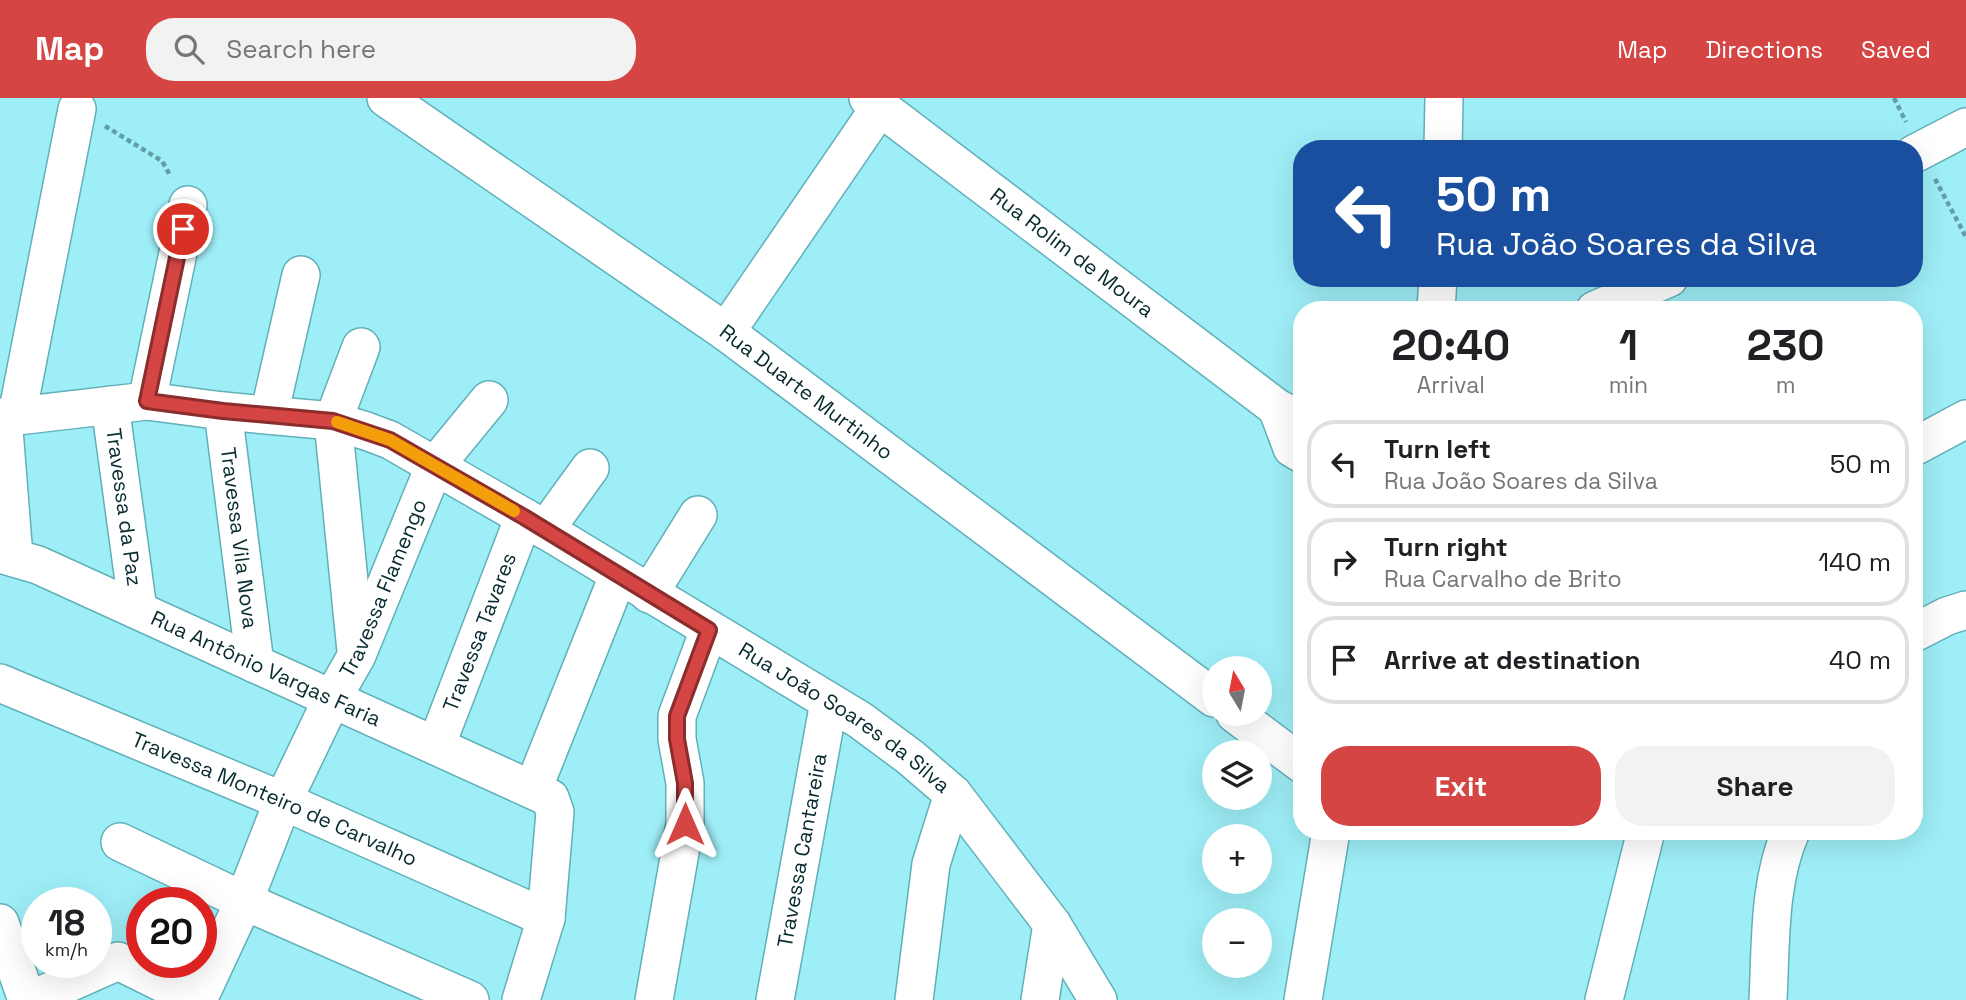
<!DOCTYPE html>
<meta charset="utf-8">
<style>
:root{--surface:#fff;--page:#f2f2f2;--text:#202124;--muted:#757577;--line:#e0e0e0;--accent:#d44543}
body{margin:0;font-family:"Space Grotesk",sans-serif;background:var(--page);color:var(--text);height:100vh;display:flex;flex-direction:column;font-size:26px;white-space:nowrap}
*{box-sizing:border-box;margin:0}
p{font-size:23px;color:var(--muted)}
.icon{flex:none;width:38px;height:38px;fill:none;stroke:currentColor;stroke-width:2;stroke-linecap:round;stroke-linejoin:round}
.map{position:relative;flex:1;overflow:hidden}
.panel{position:absolute;left:1293px;top:203px;width:630px;height:539px;display:flex;flex-direction:column;background:var(--surface);border-radius:28px;box-shadow:0 7px 28px #0002}
.panel>*{flex:none}
.banner{position:absolute;left:1293px;top:42px;width:630px;height:147px;border-radius:28px;box-shadow:0 7px 28px #0002;background:#1a4fa0;color:#fff;overflow:hidden}
.needle{width:46px;rotate:350deg}
.fabs{position:absolute;left:1202px;top:558px;display:grid;gap:14px}
.fabs a{display:grid;place-items:center;width:70px;height:70px;border-radius:50%;background:var(--surface);box-shadow:0 7px 28px #0002;font-size:35px}
.speed{position:absolute;left:21px;top:789px;display:flex;gap:14px;font-size:35px;font-weight:700;text-align:center}
.speed>*{display:grid;place-content:center;width:91px;height:91px;border-radius:50%;background:var(--surface);box-shadow:0 7px 28px #0002;line-height:1}
.speed small{font-size:18px;font-weight:400}
.speed .limit{border:10px solid #d22;background:#fff;color:#111}
.pin{position:absolute;display:grid;place-items:center;width:60px;height:60px;color:#fff;margin:-30px;border:4px solid #fff;border-radius:50%;box-shadow:0 2px 7px #0007}
.me{position:absolute;width:77px;margin:-38px;rotate:0deg;stroke-linejoin:round;filter:drop-shadow(0 0 5px #0008)}
.turn{display:flex;align-items:center;gap:24px;height:147px;padding:0 28px;font-size:32px}
.turn .icon{width:91px;height:91px;stroke-width:2.5}
.turn b{display:block;font-size:49px;line-height:60px}
.eta{display:flex;justify-content:space-evenly;align-items:center;height:119px;text-align:center}
.eta b{font-size:42px;font-weight:600;line-height:49px}
.action{display:flex;gap:14px;margin-top:auto;padding:14px 28px}
.action a{flex:1;height:80px;border-radius:28px;background:var(--accent);color:#fff;font-size:28px;font-weight:600;line-height:80px;text-align:center}
.action a+a{background:var(--page);color:var(--text)}
ul{padding:0;list-style:none}
li{display:flex;align-items:center;gap:21px;height:88px;margin:0 14px 10px;padding:0 14px;border:4px solid var(--line);border-radius:28px}
li div{flex:1}
li b{display:block;font-size:26px}
li em{font-style:normal}
header{display:flex;align-items:center;gap:42px;box-sizing:border-box;height:98px;padding:0 35px;background:var(--accent);color:#fff}
header strong{font-size:33px}
nav{display:flex;gap:38px;margin-inline-start:auto;font-size:24px}
.search{width:490px;height:63px;background:var(--page);display:flex;align-items:center;gap:18px;box-sizing:border-box;padding:0 24px;border-radius:28px;color:var(--muted);font-size:26px}
.map>svg:first-child{display:block}
</style>
<header>
<strong>Map</strong>
<div class="search"><svg class="icon" aria-label="search" viewBox="0 0 24 24"><circle cx="10" cy="10" r="6"/><path d="M15 15l6 6"/></svg>Search here</div>
<nav><a>Map</a><a>Directions</a><a>Saved</a></nav>
</header>
<div class="map">
<svg width="1966" height="902" viewBox="0 0 1966 902">
<rect width="100%" height="100%" fill="#9eeef7"/>
<g fill="none" stroke-linecap="round" stroke-linejoin="round">
<g stroke="#61b0b9" stroke-width="40">
<g id="minor">
<path id="s1" d="M386,0L726,234L1214,600"/>
<path id="s2" d="M868,0L1277,310L1302,323"/>
<path d="M1443,51L1444,0"/>
<path d="M1914,56L1966,29"/>
<path d="M1436,212L1438,180"/>
<path d="M1595,212L1669,180"/>
<path d="M726,234L880,9"/>
<path d="M147,303L188,107"/>
<path id="s3" d="M110,307L138,512"/>
<path d="M1277,310L1292,350L1302,356"/>
<path id="s4" d="M223,313L255,566"/>
<path d="M17,317L77,11"/>
<path d="M269,317L301,177"/>
<path d="M3,319L14,459"/>
<path id="s5" d="M0,320L147,303L223,313L333,323L366,333L390,342L524,419L860,622L910,659L953,696L1052,826L1098,902"/>
<path d="M1914,349L1966,321"/>
<path d="M545,432L590,370"/>
<path id="s6" d="M0,456L38,467L550,700L555,714L546,820L521,902"/>
<path d="M649,496L698,417"/>
<path d="M1914,535L1947,518L1966,512"/>
<path d="M356,553L333,323L361,249"/>
<path id="s7" d="M0,585L283,703L546,820"/>
<path d="M1235,616L1302,666"/>
<path id="s8" d="M436,648L524,419"/>
<path d="M533,691L618,478"/>
<path d="M120,744L244,803L470,902"/>
<path d="M0,825L27,902"/>
<path d="M31,902L118,863L197,902"/>
<path id="s9" d="M198,902L244,803L283,703L332,601L357,557L434,369L489,302"/>
<path d="M654,902L685,726V685L677,641V618L709,532"/>
<path id="s10" d="M775,902L829,604"/>
<path d="M914,902L931,766L953,696"/>
<path d="M1040,902L1052,826"/>
<path d="M1303,902L1331,733"/>
<path d="M1604,902L1646,733"/>
<path d="M1768,902C1771,846 1768,785 1791,733"/>
</g>
</g>
<g stroke="#619ea5" stroke-width="4.5" stroke-dasharray="5 3.5" stroke-linecap="butt">
<path d="M1894,0L1906,24"/>
<path d="M105,28L162,63L171,79"/>
<path d="M1935,81L1966,139"/>
</g>
<use href="#minor" stroke="#fff" stroke-width="37"/>
</g>
<g fill="none" stroke-linecap="round" stroke-linejoin="round">
<g stroke="#8a2d2c" stroke-width="18">
<path id="route" d="M183,131L147,303L223,313L333,323L390,342L524,419L709,532L677,618V641L685,685V726"/>
</g>
<use href="#route" stroke="#d44543" stroke-width="12"/>
<path stroke="#f59e0b" stroke-width="12" d="M337,324L390,342L514,413"/>
</g>
<g text-anchor="middle" stroke-width="6" stroke-linejoin="round" paint-order="stroke">
<g font-size="21" fill="#082b2f" stroke="#fff">
<text dy="7" stroke="none"><textPath href="#s2" startOffset="256">Rua Rolim de Moura</textPath></text>
<text dy="7" stroke="none"><textPath href="#s1" startOffset="513">Rua Duarte Murtinho</textPath></text>
<text dy="7" stroke="none"><textPath href="#s3" startOffset="103">Travessa da Paz</textPath></text>
<text dy="7" stroke="none"><textPath href="#s4" startOffset="128">Travessa Vila Nova</textPath></text>
<text dy="7" stroke="none"><textPath href="#s9" startOffset="452">Travessa Flamengo</textPath></text>
<text dy="7" stroke="none"><textPath href="#s8" startOffset="122">Travessa Tavares</textPath></text>
<text dy="7" stroke="none"><textPath href="#s6" startOffset="290">Rua Antônio Vargas Faria</textPath></text>
<text dy="7" stroke="none"><textPath href="#s5" startOffset="928">Rua João Soares da Silva</textPath></text>
<text dy="7" stroke="none"><textPath href="#s7" startOffset="298">Travessa Monteiro de Carvalho</textPath></text>
<text dy="7" stroke="none"><textPath href="#s10" startOffset="152">Travessa Cantareira</textPath></text>
</g>
</g>
</svg>
<div class="fabs">
<a><svg class="needle" viewBox="-14 -14 28 28"><path d="M0-13l5 13h-10z" fill="#e53935"/><path d="M0 13l5-13h-10z" fill="#757577"/></svg></a>
<a><svg class="icon" aria-label="layers" viewBox="0 0 24 24"><path d="M12 4l9 5-9 5-9-5zM3 14l9 5 9-5"/></svg></a>
<a>+</a>
<a>−</a>
</div>
<div class="speed"><div>18<small>km/h</small></div><div class="limit">20</div></div>
<div class="pin" style="left:183px;top:131px;background:#d93025"><svg class="icon" aria-label="arrive" viewBox="0 0 24 24"><path d="M6 21V4h12l-3 4 3 4H6"/></svg></div>
<svg class="me" style="left:685px;top:726px" viewBox="-20 -20 40 40"><path d="M0-17L14 15 0 8-14 15z" fill="#d44543" stroke="#fff" stroke-width="4"/></svg>
<div class="banner">
<div class="turn"><svg class="icon" aria-label="left" viewBox="0 0 24 24"><path d="M17 20v-9H6M10 6l-5 5 5 5"/></svg><div><b>50 m</b>Rua João Soares da Silva</div></div>
</div>
<section class="panel">
<div class="eta">
<div><b>20:40</b><p>Arrival</p></div>
<div><b>1</b><p>min</p></div>
<div><b>230</b><p>m</p></div>
</div>
<ul>
<li><svg class="icon" aria-label="left" viewBox="0 0 24 24"><path d="M17 20v-9H6M10 6l-5 5 5 5"/></svg><div><b>Turn left</b><p>Rua João Soares da Silva</p></div><em>50 m</em></li>
<li><svg class="icon" aria-label="right" viewBox="0 0 24 24"><path d="M7 20v-9h11M14 6l5 5-5 5"/></svg><div><b>Turn right</b><p>Rua Carvalho de Brito</p></div><em>140 m</em></li>
<li><svg class="icon" aria-label="arrive" viewBox="0 0 24 24"><path d="M6 21V4h12l-3 4 3 4H6"/></svg><div><b>Arrive at destination</b></div><em>40 m</em></li>
</ul>
<div class="action"><a>Exit</a><a>Share</a></div>
</section>
</div>
